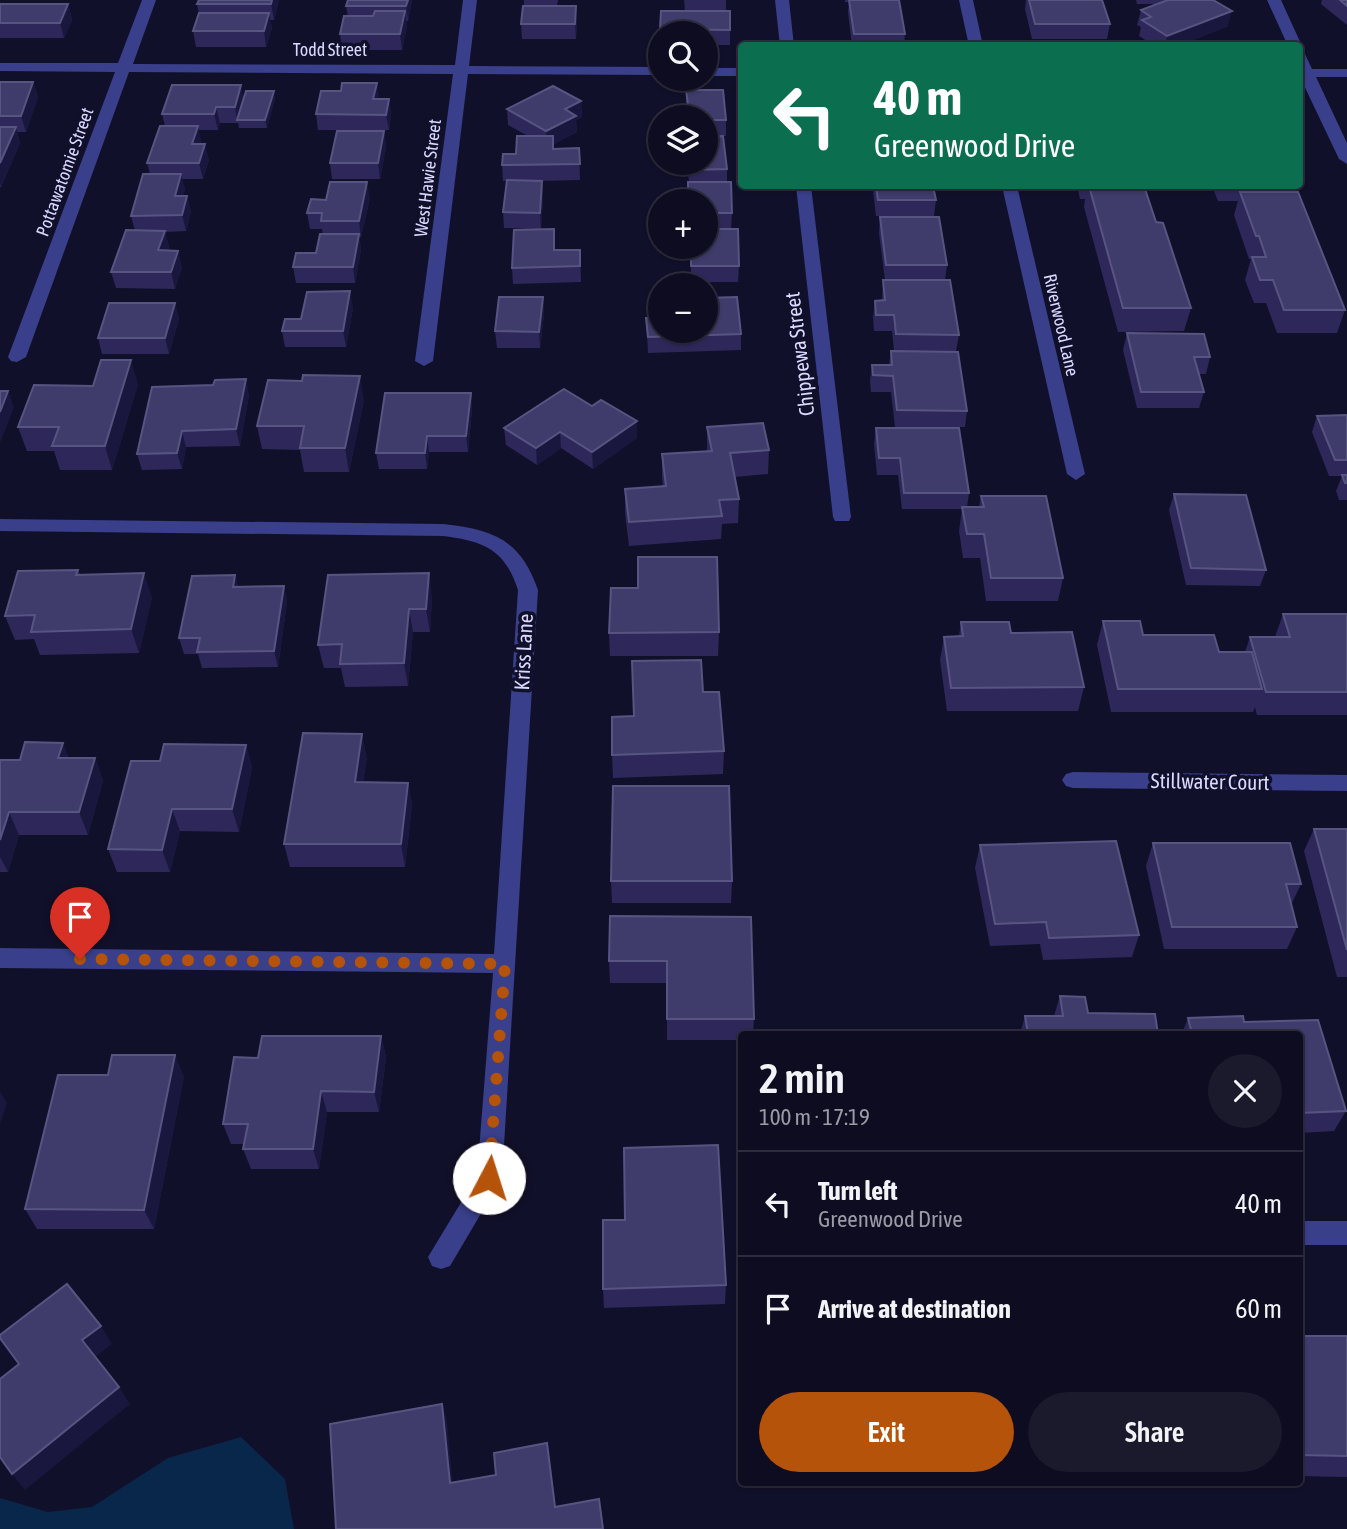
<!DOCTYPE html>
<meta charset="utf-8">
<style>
:root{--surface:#0d0c20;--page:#1b1a2d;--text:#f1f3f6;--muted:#9a9ba5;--line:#2d2c3e;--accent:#b45309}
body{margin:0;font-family:"Asap Condensed",sans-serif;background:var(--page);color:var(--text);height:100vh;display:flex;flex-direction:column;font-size:26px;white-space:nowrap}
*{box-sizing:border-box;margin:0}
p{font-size:23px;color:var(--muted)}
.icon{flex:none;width:38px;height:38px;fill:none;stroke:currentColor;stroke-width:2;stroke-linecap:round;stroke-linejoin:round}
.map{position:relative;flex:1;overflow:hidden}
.sheet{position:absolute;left:738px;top:1031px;width:565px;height:455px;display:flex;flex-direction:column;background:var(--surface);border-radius:7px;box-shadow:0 2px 5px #0004,0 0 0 2px var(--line)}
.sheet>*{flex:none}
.guide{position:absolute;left:738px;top:42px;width:565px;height:147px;border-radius:7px;box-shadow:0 2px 5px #0004,0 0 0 2px var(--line);background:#0b6e4f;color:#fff;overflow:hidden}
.fabs{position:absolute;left:648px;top:21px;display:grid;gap:14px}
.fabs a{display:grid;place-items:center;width:70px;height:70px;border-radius:50%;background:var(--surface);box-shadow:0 2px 5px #0004,0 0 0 2px var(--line);font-size:35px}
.pin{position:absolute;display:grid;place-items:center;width:60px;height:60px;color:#fff;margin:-72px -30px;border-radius:50% 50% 50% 0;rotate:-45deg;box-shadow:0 0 7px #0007}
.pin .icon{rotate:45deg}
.me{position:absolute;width:77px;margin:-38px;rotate:5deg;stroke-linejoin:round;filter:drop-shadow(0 0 5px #0008)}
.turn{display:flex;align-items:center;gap:24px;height:147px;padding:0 21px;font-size:32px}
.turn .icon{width:91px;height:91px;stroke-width:2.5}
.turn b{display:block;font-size:49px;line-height:60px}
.round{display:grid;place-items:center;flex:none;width:74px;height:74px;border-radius:37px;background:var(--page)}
.overview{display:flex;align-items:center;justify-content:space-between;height:119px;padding:0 21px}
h1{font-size:42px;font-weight:600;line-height:52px}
.button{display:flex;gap:14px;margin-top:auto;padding:14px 21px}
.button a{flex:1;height:80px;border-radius:42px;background:var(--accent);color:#fff;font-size:28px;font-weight:600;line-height:80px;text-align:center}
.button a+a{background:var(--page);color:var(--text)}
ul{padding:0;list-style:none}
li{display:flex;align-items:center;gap:21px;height:105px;padding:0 21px;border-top:2px solid var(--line)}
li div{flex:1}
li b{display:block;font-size:26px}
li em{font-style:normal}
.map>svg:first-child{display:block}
</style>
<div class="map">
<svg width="1347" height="1529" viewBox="0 0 1347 1529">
<rect width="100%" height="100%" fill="#11102a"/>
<path fill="#09274a" d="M241,1437L285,1479L294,1529H0V1498L48,1512L92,1507L168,1458Z"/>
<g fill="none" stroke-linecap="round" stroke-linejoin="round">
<g fill="#393f8a" fill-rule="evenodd">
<path d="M142,0H156L133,64L455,65L463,0H477L469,66L660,67V75L468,74L433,361L424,366L415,361L453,74L129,72L26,357L17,362L11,361L8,357L115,72L0,71V63H118Z"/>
<path d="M775,0H789L794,46H780Z"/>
<path d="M959,0H973L983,46H969Z"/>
<path d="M1267,0H1281L1302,46L1300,49V46H1288Z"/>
<path d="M1300,53L1305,54L1312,69H1347V77H1316L1347,143V164L1339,159L1300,77Z"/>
<rect x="705" y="68" width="37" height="8"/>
<path d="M796,186H811L851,517L849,521H835L833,517Z"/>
<path d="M1002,186H1017L1085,474L1076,480L1067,474Z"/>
<path d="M0,519L443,524C493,529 521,540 538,590L502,1178L450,1266L441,1269L432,1266L428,1257L477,1176L493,973L0,968V948L494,954L518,590C505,549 483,541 443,536L0,531Z"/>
<path d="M1073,772L1347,775V791L1073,788L1066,786L1062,780L1066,774Z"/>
<rect x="1300" y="1221" width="47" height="24"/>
</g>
</g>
<g fill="#2d2859">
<path d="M279,0L274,20H270L272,28L266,47H196L193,31L199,14L197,4Z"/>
<path d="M412,0L408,21H406L407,26L402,50H342L340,34L348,16L346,6Z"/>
<path d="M524,0H558L557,6L577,21L576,39H522L521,24L524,6Z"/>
<path d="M684,0H726V11L730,30V45H705V33H660L661,11H685Z"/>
<path d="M845,0H899L905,34L904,46H852L848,12L849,2H845Z"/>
<path d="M1026,0H1102L1110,24L1107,39H1032L1025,9Z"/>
<path d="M1136,0H1213L1228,26L1178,46H1155L1139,36L1141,27L1137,25L1141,10L1157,4H1137Z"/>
<path d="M1322,0H1347V25L1321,4Z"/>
<path d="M0,4H68L72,20L64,38H0Z"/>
<path d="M0,82H33L38,97L26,132H17L20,143L1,187H0Z"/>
<path d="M686,90L726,120V136H705V117H674V106L686,105Z"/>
<path d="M244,98L275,99L267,128H239L238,123H220L218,130H198L201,142L200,144L209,160L203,179H182L185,189L183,196H187L191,212L186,231L165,232L169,247L168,250L182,267L175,289L116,288L111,272L135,231L131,216L150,174L147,163L165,126L162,114Z"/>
<path d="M379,99H389L391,115L389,130H318L316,114Z"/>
<path d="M581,101L582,117L576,120L577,132L554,144V149L579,148L580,180L534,181H542L543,197L541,229L504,228L503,212L507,181H503L502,165L516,154L528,136L508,125L507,109Z"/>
<path d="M384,131L386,147L380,179H332L330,163Z"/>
<path d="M687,163H705L727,169V182L732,213L731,229H705V201L688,199L689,182Z"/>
<path d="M856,186H933L936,200L934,216H876L873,190H856Z"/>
<path d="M1077,186H1144L1156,222L1191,308L1184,331L1118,332L1084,207L1085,199H1080Z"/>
<path d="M1212,186H1289L1287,192L1345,310L1337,333H1277L1266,303H1254L1245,280L1251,259H1249L1234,215L1238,201H1218Z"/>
<path d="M370,198L361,237H359L361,250L355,283H296L293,267L316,253L323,234L322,229H310L307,213Z"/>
<path d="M880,217L947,265L945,280L959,335L956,351H894L892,331H874L873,317L875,301L882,300L883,280H885L879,233Z"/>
<path d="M691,247L739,266L738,282H691Z"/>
<path d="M555,250H580L581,282L513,284L512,268Z"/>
<path d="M543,297L544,314L540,348H497L495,331Z"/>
<path d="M175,303L179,319L169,354H102L98,338Z"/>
<path d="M353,308L346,347H285L282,331L301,319Z"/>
<path d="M646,318L741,334V350L648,353Z"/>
<path d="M1127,333L1210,357L1206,374H1199L1204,392L1199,408H1137L1123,350Z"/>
<path d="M891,351L967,411L965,427H895L891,392H871L870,381L872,365H889Z"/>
<path d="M138,384L112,470H60L54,451H27L18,427L93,386Z"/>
<path d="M471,393L472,409L468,452H429L427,469H379L376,453Z"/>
<path d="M249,395L240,446L186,447L182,469L142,470L137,454Z"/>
<path d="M364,400L349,472H304L300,450L262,449L257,426Z"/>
<path d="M592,406L637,421V438L593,469L561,448L537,465L506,445L504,428Z"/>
<path d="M1347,415V500H1339L1336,491L1342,476H1329L1312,432L1317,416Z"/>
<path d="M707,427L769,450L768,474L735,477L739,499L738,523L722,524L721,539L629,546L625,513V489L663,487L662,478V454L707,451Z"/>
<path d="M876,428L969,493L967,507H979L981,496L1063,578L1058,601H986L980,558H963L959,531L962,509H902L898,475H877L874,444Z"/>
<path d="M1174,494L1266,570L1260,586L1186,585L1169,510Z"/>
<path d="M78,570L80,575L152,597L139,653L40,655L34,639L15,640L5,616Z"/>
<path d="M235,575L238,587L284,586L287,602L278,667L202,668L198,654H184L179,638Z"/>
<path d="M432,597L430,632H413L408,686L345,687L341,668H324L318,645Z"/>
<path d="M1283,614H1347V715H1257L1255,707L1253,712H1111L1097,645L1103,621L1143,635L1219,652H1245L1250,637H1275Z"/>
<path d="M961,622L1011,633L1084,687L1078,711H947L940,660L944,637L959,636Z"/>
<path d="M719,632L718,656H610L609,633Z"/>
<path d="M703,692L724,751L723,774L613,778L612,755L634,716Z"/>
<path d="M246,745L252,768L239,832L180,831L170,872H117L108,849L160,761Z"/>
<path d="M367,757L363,782L408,783L412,805L405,867H290L284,844Z"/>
<path d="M69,758H95L103,781L88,835H19L8,872H0V760Z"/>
<path d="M1314,829H1347V977H1337L1304,851Z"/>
<path d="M1153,843L1301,884L1291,905L1297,927L1287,949H1164L1146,866Z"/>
<path d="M980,845L1139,935L1132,957L1043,960L1040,944L990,946L975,868Z"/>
<path d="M611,881H732L731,903H612Z"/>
<path d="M610,916L754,1019L753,1034H742V1040H667V983H610L609,961Z"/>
<path d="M1060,996L1088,1013L1158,1034H1020L1025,1016H1054Z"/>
<path d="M1243,1016L1244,1022L1318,1020L1346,1111L1334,1131L1300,1133V1034H1182L1188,1018Z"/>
<path d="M381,1036L386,1057L379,1112H327L319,1169H251L243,1149L244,1144H231L223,1124L258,1058Z"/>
<path d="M184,1076L154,1229H37L25,1209Z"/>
<path d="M625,1220L726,1285L725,1304L604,1308L603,1289Z"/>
<path d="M1300,1336H1347V1477L1300,1476Z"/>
</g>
<g fill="#1a173e">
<path d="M272,0H279L274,20L271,4Z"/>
<path d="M408,0H412L408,21L406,6Z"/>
<path d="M68,4L72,20L64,38L60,23Z"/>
<path d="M576,6L577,21L576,39L575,24Z"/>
<path d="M405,11L407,26L402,50L400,34Z"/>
<path d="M1232,11L1228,26L1178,46H1165L1167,36Z"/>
<path d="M269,13L272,28L266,47L264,31Z"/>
<path d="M33,82L38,97L26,132L21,116Z"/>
<path d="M377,83L379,99L375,115L373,99Z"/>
<path d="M241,85L244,101L237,120L235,107Z"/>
<path d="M274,91L275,99L267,128L265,120Z"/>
<path d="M389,99L391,115L389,130L386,115Z"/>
<path d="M581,101L582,117L576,120L577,132L554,144V152L547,147L546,131L565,109Z"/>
<path d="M216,107L220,123L218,130L214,114Z"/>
<path d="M198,126L201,142L195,160L192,144Z"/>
<path d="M16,127L20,143L1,187L0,183V163Z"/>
<path d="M384,131L386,147L380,179L378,163Z"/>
<path d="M205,144L209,160L203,179L199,163Z"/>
<path d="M181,174L185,189L179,212L175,196Z"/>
<path d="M542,181L543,197L541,229L540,213Z"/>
<path d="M367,182L370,198L361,237L359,221Z"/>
<path d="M187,196L191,212L186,231L182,215Z"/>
<path d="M165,231L169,247L162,267L158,250Z"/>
<path d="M359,234L361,250L355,283L353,267Z"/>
<path d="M178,251L182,267L175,289L171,272Z"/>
<path d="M350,291L353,308L346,347L343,331Z"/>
<path d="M543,297L544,314L540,348L539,332Z"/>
<path d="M175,303L179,319L169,354L165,338Z"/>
<path d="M131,360L138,384L112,470L105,446Z"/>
<path d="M360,376L364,400L349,472L345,448Z"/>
<path d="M246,379L249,395L240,446L236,429Z"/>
<path d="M8,391L14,407L0,443V412Z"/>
<path d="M471,393L472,409L468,452L466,436Z"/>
<path d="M637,421V438L593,469L592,452Z"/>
<path d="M182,431L186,447L182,469L177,453Z"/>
<path d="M560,432L561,448L537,465L536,448Z"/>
<path d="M427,436L429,452L427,469L425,453Z"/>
<path d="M144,573L152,597L139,653L131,629Z"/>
<path d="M429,573L432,597L430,632L426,609Z"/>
<path d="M235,575L239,591L233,587Z"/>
<path d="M284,586L287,602L278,667L274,651Z"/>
<path d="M409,609L413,632L408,686L404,663Z"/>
<path d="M362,734L367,757L359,805L355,782Z"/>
<path d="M63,743L72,766L58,758Z"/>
<path d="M246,745L252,768L239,832L232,809Z"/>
<path d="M95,758L103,781L88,835L79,812Z"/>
<path d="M408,783L412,805L405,867L401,844Z"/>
<path d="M172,809L180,831L170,872L162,850Z"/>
<path d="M9,812L19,835L8,872L0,857V840Z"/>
<path d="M381,1036L386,1057L379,1112L374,1092Z"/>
<path d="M175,1055L184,1076L154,1229L144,1210Z"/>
<path d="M0,1091L7,1103L0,1124Z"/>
<path d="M321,1091L327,1112L319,1169L313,1149Z"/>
<path d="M101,1326L112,1344L94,1358L82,1340Z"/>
<path d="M119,1387L130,1404L25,1490L12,1474Z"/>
<path d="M442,1404L447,1421L454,1499L450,1483Z"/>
</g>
<g fill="#3f3b6a" stroke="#585482" stroke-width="2">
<path d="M199,0H272L271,4H197Z"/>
<path d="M348,0H408L406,6H346Z"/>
<path d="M849,0H899L905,34H854Z"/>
<path d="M1029,0H1102L1110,24H1035Z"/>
<path d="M1168,0H1213L1232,11L1167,36L1142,20L1151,17L1141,10Z"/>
<path d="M1340,0H1347V6Z"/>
<path d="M0,4H68L60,23H0Z"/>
<path d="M523,6H576L575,24H521Z"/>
<path d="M375,11H405L400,34H340L344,16H373Z"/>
<path d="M661,11H730V30L660,29Z"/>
<path d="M199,13H269L264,31H193Z"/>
<path d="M0,82H33L21,116H0Z"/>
<path d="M342,83H377L373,99H389L386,115L316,114L321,91H341Z"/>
<path d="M172,85H241L235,107H216L214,114H162Z"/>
<path d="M553,86L581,101L565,109L576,116L546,131L507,109Z"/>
<path d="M686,90H723L726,120H705V117H675L674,106L688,105Z"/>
<path d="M246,91H274L265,120H237Z"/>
<path d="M160,126H198L192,144H205L199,163H147Z"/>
<path d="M0,127H16L0,163Z"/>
<path d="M337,131H384L378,163H330Z"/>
<path d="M517,136H553V149L579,148L580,164L502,165L503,154H516Z"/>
<path d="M723,136L727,169L690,170L689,163H705V137Z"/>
<path d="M143,174H181L175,196H187L182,215L131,216Z"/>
<path d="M507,180L542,181L540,213L503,212Z"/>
<path d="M330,182H367L359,221H321L322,213H307L311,199L326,200Z"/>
<path d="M688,182H731L732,213H705V201H675L674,199H688Z"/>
<path d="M876,186H933L936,200H878Z"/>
<path d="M1089,186H1144L1156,222L1163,223L1191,308H1123Z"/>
<path d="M1240,192H1298L1345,310H1284L1273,280H1260L1252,257H1266L1259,236H1256Z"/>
<path d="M880,217H939L947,265H886Z"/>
<path d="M554,229V250H580V266L512,268L514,230Z"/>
<path d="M705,229H738L739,266H691V247H705Z"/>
<path d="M126,230L165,231L158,250L178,251L171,272H111Z"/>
<path d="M320,234H359L353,267H293L296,253H316Z"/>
<path d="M883,280H950L959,335L896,334L894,315H876L875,301L885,300Z"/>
<path d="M350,291L343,331H282L285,319H301L307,292Z"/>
<path d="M499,297H543L539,332L495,331Z"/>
<path d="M737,297L741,334L648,337L646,318H660V331H705V298Z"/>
<path d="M109,303H175L165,338H98Z"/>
<path d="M1127,333L1204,334L1210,357H1194L1204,392H1141Z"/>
<path d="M891,351L958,352L967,411L897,410L893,376L873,375L872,365H892Z"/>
<path d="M101,360H131L105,446H52L59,427H18L34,385L93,386Z"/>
<path d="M303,375L360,376L345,448H300L304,426H257L268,380L302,381Z"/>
<path d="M246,379L236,429L182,431L177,453L137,454L152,387L213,385L215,380Z"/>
<path d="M564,389L592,406L601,400L637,421L592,452L560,432L536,448L504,428Z"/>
<path d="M0,391H8L0,412Z"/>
<path d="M385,393H471L466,436H427L425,453H376Z"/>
<path d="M1347,415V460H1335L1317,416Z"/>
<path d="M763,423L769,450L730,453L739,499L719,500L722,516L629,522L625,489L666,486L662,454L712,451L707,427Z"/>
<path d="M876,428H959L969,493H904L900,458H879Z"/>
<path d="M1342,475H1347V483H1345Z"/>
<path d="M1174,494L1246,495L1266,570L1191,568Z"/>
<path d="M981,496H1046L1063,578H991L984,534H967L962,507H984Z"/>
<path d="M638,557H717L719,632L609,633L611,588H638Z"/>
<path d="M78,570L76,575L144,573L131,629L31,632L35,615L5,616L18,571Z"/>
<path d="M429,573L426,609H409L404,663L340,664L342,644L318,645L328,575Z"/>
<path d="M235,575L233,587L284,586L274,651L197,652L200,638H179L192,576Z"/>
<path d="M1283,614H1347V692H1266L1250,637H1290Z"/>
<path d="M1103,621H1140L1143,635H1214L1219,652H1252L1262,689H1118Z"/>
<path d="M961,622H1009L1011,633L1072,632L1084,687L951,688L944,637L963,636Z"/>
<path d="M701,660L703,692H719L724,751L612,755V717L634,716L632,661Z"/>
<path d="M303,733L362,734L355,782L408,783L401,844H284Z"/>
<path d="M25,742L63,743L58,758H95L79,812H9L0,840V760H20Z"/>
<path d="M164,744L246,745L232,809H172L162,850L108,849L131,761H160Z"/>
<path d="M613,786H729L732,881H611Z"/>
<path d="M1314,829H1347V950Z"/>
<path d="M1116,841L1139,935L1049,938L1046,922L995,924L980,845Z"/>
<path d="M1153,843H1290L1301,884H1286L1297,927H1172Z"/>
<path d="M610,916L751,917L754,1019H667V961H609Z"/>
<path d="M1060,996L1085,997L1088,1013L1155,1014L1158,1034H1028L1025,1016H1063Z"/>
<path d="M1243,1016L1244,1022L1318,1020L1346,1111L1300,1113V1034H1192L1188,1018Z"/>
<path d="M262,1036H381L374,1092L321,1091L313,1149H243L248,1124H223L234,1057L258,1058Z"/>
<path d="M112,1055H175L144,1210L25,1209L58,1075H108Z"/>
<path d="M718,1145L726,1285L603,1289V1220H625L624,1148Z"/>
<path d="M67,1284L101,1326L82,1340L119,1387L12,1474L0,1457V1379L19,1364L0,1338V1335Z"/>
<path d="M1300,1336H1347V1456L1300,1455Z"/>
<path d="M442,1404L450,1483L496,1475L494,1453L547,1443L555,1507L599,1499L603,1529H336L330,1424Z"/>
</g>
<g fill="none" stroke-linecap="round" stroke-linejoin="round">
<path stroke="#b45309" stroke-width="12" stroke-dasharray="0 21.6" d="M80,959L505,964L489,1178"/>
</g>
<g text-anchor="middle" stroke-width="7" stroke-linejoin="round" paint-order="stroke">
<g font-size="18" fill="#d9d8ff" stroke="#11102a">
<text x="330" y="56">Todd Street</text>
<text transform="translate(65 172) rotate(-70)" y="6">Pottawatomie Street</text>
<text transform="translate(428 178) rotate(-83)" y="6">West Hawie Street</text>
<text transform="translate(1061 325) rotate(77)" y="6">Riverwood Lane</text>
</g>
<g font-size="21" fill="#d9d8ff" stroke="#11102a">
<text transform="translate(800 354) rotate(-97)" y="7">Chippewa Street</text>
<text transform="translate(524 652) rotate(-87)" y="7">Kriss Lane</text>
<text transform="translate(1210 782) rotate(1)" y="7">Stillwater Court</text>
</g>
</g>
</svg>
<div class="fabs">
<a><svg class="icon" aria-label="search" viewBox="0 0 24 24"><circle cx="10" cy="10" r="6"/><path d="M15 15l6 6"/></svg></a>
<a><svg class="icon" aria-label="layers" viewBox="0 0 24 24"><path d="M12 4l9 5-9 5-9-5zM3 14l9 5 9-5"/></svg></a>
<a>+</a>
<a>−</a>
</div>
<div class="pin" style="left:80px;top:959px;background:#d93025"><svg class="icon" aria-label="arrive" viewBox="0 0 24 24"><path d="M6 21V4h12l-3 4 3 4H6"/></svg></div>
<svg class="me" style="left:489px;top:1178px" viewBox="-20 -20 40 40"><circle r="19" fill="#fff"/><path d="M0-13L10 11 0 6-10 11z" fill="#b45309"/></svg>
<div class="guide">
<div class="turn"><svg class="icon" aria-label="left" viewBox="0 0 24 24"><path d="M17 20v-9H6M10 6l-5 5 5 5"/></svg><div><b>40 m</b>Greenwood Drive</div></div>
</div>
<section class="sheet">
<div class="overview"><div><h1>2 min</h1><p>100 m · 17:19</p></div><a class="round"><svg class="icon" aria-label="close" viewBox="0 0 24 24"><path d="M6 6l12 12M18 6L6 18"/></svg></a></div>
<ul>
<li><svg class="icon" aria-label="left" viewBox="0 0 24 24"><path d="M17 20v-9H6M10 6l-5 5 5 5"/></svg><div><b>Turn left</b><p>Greenwood Drive</p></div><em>40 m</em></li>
<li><svg class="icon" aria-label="arrive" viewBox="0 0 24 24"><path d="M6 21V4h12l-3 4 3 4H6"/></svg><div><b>Arrive at destination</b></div><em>60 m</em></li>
</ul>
<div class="button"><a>Exit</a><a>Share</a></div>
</section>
</div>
